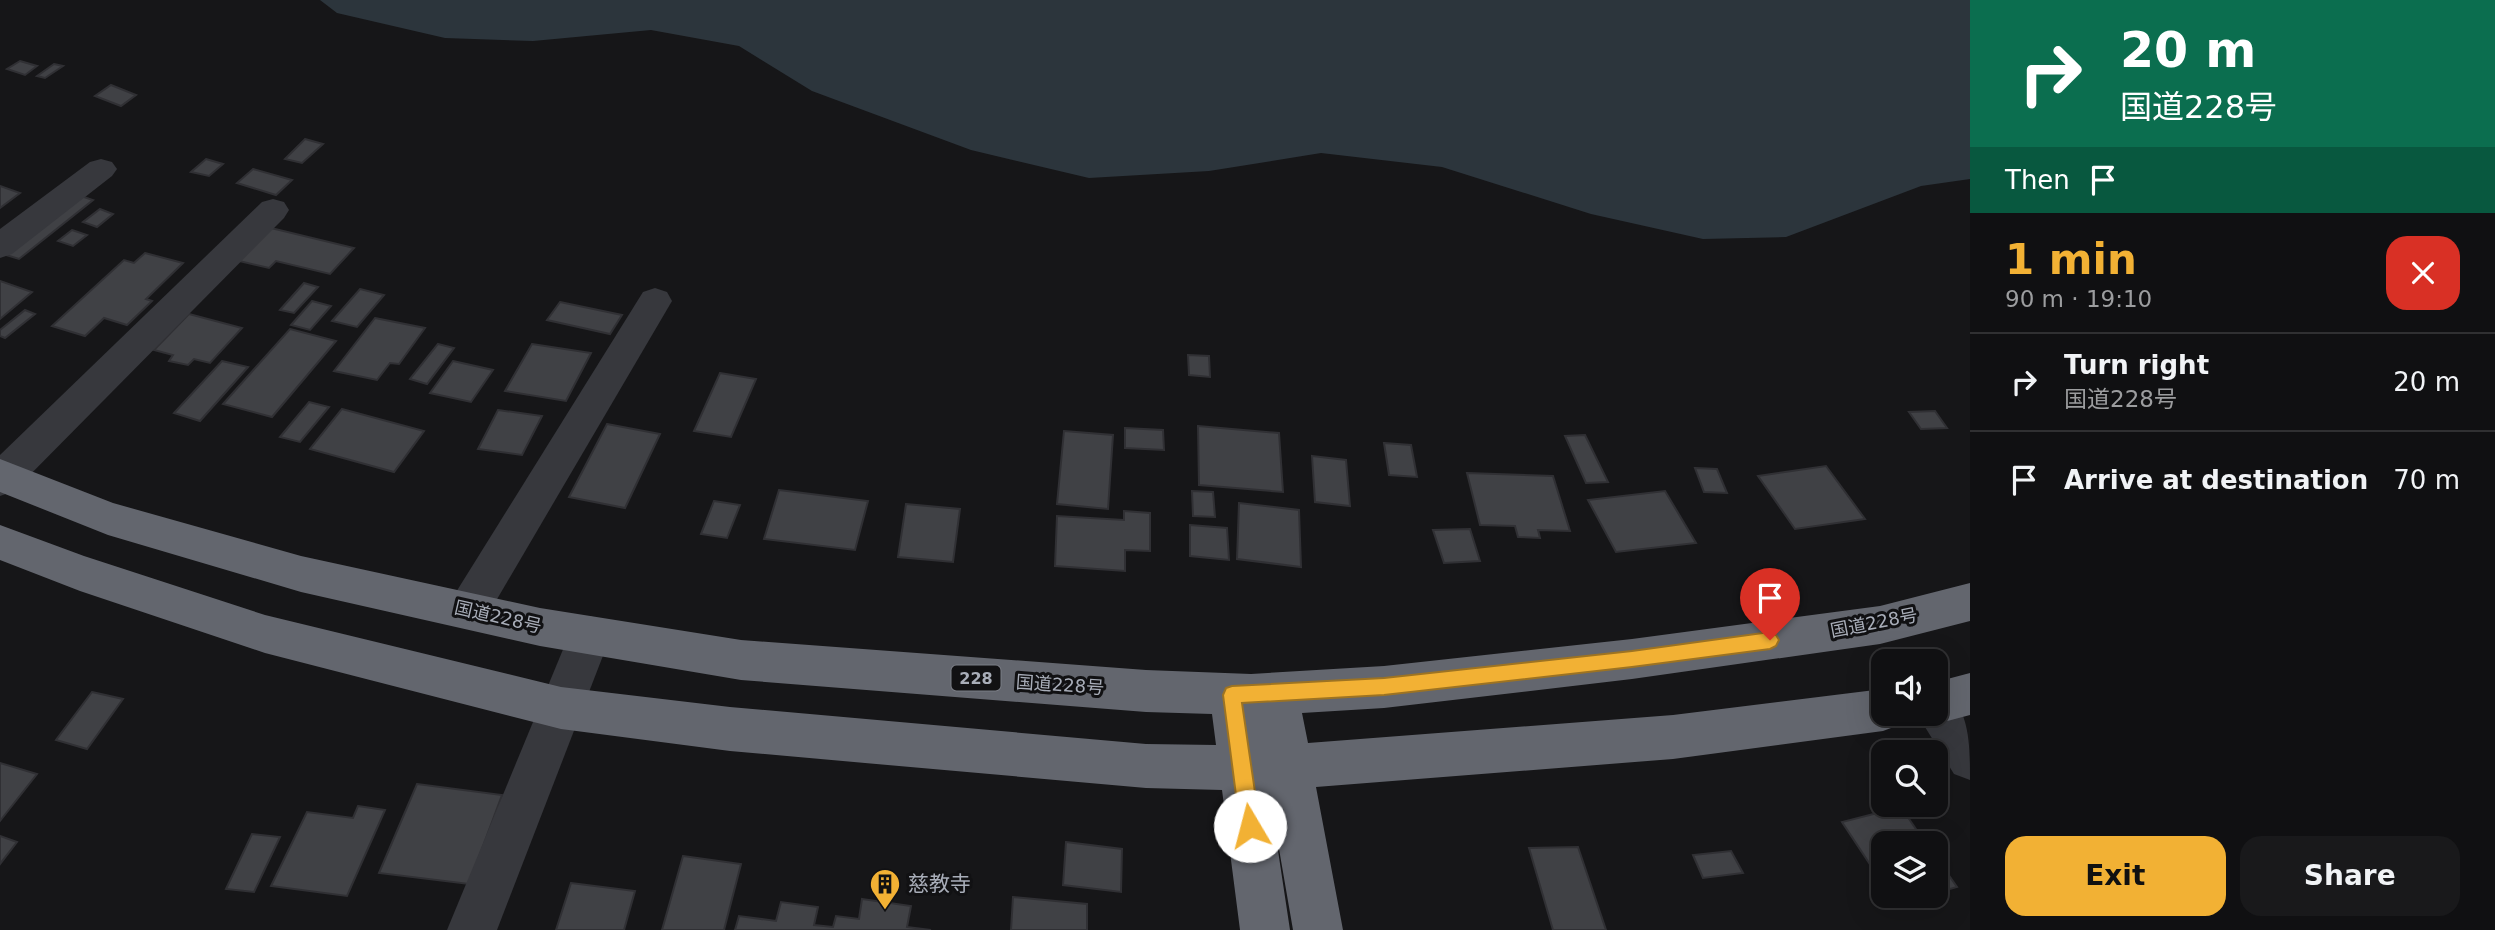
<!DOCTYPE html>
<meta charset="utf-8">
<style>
:root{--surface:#101012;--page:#19191b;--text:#f1f3f6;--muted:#9c9d9f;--line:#303032;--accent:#f2b134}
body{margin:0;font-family:"DejaVu Sans","Noto Sans JP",sans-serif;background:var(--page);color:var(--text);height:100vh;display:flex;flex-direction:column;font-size:26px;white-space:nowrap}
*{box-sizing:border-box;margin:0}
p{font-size:23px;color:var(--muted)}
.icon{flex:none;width:38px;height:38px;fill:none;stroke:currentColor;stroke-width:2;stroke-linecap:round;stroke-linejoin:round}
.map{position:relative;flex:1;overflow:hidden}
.side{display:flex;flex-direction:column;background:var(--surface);width:525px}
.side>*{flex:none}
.top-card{background:#0b6e4f;color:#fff;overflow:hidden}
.buttons{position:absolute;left:1871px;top:649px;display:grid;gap:14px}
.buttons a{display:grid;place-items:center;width:77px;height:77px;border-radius:14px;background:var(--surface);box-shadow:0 7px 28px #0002,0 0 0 2px var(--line);font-size:35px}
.pin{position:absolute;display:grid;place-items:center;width:60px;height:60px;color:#fff;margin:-72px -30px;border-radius:50% 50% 50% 0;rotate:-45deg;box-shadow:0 0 7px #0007}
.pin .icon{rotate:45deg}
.me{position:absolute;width:77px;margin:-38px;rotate:352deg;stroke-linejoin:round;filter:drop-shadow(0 0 5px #0008)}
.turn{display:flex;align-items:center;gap:24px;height:147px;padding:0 35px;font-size:32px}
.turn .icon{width:91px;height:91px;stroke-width:2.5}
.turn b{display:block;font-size:49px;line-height:60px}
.then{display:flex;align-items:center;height:66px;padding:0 35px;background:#0003;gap:14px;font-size:26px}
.round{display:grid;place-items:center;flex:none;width:74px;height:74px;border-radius:21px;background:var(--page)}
.headline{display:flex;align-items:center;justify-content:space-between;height:119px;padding:0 35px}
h1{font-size:42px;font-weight:800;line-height:52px;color:var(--accent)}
.action{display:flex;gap:14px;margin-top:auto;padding:14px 35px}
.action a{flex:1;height:80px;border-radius:21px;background:var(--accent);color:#111;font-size:28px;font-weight:800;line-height:80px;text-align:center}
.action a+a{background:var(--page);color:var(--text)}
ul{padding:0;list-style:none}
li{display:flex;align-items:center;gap:21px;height:98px;padding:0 35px;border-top:2px solid var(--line)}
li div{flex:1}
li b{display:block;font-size:26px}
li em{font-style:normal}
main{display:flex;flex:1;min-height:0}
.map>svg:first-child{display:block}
</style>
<main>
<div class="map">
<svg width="1970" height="930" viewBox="0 0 1970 930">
<rect width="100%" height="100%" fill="#161618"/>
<path fill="#2c353c" d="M320,0H1970V179L1921,186L1786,237L1703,239L1591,214L1442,167L1321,153L1209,171L1089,178L971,150L812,91L739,46L651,30L533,41L445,38L337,13Z"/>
<g fill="#404145" stroke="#303034" stroke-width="2">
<path d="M20,61L37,66L25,75L7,69Z"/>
<path d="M54,64L63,66L45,78L37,76Z"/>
<path d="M111,85L136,95L121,106L95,96Z"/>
<path d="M305,139L323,144L302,163L285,159Z"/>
<path d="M206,159L223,164L209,176L191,172Z"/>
<path d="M253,169L292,180L276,195L237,183Z"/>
<path d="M0,186L20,193L0,208Z"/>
<path d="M78,195L93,200L19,259L3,254Z"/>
<path d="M100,209L113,214L97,227L83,222Z"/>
<path d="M271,228L354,248L330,274L276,261L269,268L239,261Z"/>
<path d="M72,230L87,235L73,246L58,241Z"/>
<path d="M145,253L183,263L146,299L152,301L127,325L104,318L85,336L52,326L124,260L134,263Z"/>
<path d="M0,281L32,292L0,319Z"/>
<path d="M304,283L318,287L294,313L280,310Z"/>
<path d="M360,289L384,295L357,327L332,321Z"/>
<path d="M312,301L331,306L310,330L291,325Z"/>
<path d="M560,302L622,315L610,334L547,320Z"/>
<path d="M25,310L35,314L5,338L0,336V330Z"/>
<path d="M189,314L242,328L210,363L194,359L188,365L169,361L173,355L154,350Z"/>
<path d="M375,318L425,328L399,364L390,363L377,380L334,371Z"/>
<path d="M290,329L336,341L272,417L223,404Z"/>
<path d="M438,344L454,348L427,384L410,379Z"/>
<path d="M532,344L591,353L566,401L505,391Z"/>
<path d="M1188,355L1209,356L1210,377L1189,375Z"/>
<path d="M222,361L248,367L200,421L174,413Z"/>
<path d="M453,361L493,370L471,402L430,393Z"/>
<path d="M720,373L756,379L731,437L694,431Z"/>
<path d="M309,402L329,407L300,442L280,437Z"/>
<path d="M342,409L424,431L394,472L310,449Z"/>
<path d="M498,410L542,416L522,455L478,449Z"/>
<path d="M1935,411L1947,428L1921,429L1909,412Z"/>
<path d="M607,424L660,434L625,508L569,497Z"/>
<path d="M1198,426L1279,433L1283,492L1199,485Z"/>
<path d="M1125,428L1163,430L1164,450L1125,448Z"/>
<path d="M1064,431L1113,435L1108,509L1057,504Z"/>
<path d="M1585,435L1608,482L1586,483L1565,436Z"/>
<path d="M1384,443L1411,445L1417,477L1389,475Z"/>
<path d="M1312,456L1346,460L1350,506L1315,502Z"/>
<path d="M1826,466L1865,519L1795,529L1758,476Z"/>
<path d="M1695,468L1717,469L1727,493L1704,492Z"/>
<path d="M1467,473L1553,476L1570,531L1538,530L1540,538L1518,537L1515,526L1480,525Z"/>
<path d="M779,490L868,501L855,550L764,539Z"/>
<path d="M1192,491L1213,492L1215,517L1193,516Z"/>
<path d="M1665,491L1696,543L1616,552L1588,500Z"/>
<path d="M714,501L740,505L727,538L701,534Z"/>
<path d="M1239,503L1299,510L1301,567L1237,559Z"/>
<path d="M906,504L960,509L953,562L898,557Z"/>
<path d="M1124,511L1150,513V551L1125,550V571L1055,566L1057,516L1124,520Z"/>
<path d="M1190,525L1227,528L1229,560L1190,556Z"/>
<path d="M1470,529L1480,561L1444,563L1433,530Z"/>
<path d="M92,692L123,699L87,749L56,740Z"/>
<path d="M0,763L37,774L0,821Z"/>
<path d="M417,784L502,795L469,884L379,873Z"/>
<path d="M358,806L385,810L347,896L271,886L307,812L353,818Z"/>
<path d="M1901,807L1926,844H1883V884L1842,822Z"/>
<path d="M252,834L280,837L254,892L226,889Z"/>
<path d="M0,836L17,842L0,864Z"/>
<path d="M1066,842L1122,849L1121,892L1063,885Z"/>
<path d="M1578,847L1606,930H1553L1529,848Z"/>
<path d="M1731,851L1743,873L1703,878L1693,855Z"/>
<path d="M683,856L741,864L724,930H662Z"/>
<path d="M1936,857L1957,887L1936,893Z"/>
<path d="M571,883L635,891L624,930H556Z"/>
<path d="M1013,897L1087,904V930H1011Z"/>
<path d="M862,899L911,906L907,927L931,930H735L739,916L776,921L781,902L818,907L814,925L833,927L836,916L859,919Z"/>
</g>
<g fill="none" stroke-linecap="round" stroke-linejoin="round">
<g fill="#37383d" fill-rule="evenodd">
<path d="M101,159L112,162L117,169L112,176L12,254L0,258V229L90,162Z"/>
<path d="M273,199L284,202L289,210L284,218L14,491L0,496V455L262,202Z"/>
<path d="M655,288L667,292L672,301L483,623L468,629L453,623L447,610L453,597L643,292Z"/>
<path d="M590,616L605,621L611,635L497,930H447L569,635L575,621Z"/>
<path d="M1936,685C1970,702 1970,742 1970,780L1954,774L1917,714H1936Z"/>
</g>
<g fill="#63666e" fill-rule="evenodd">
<path d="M0,459L113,503L301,556L540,608L741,640L1146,670L1251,674L1384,666L1632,639L1880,606L1970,583V621L1880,644L1632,679L1384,708L1302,713L1308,743L1673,715L1883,689V714H1904L1899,725L1883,731L1673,759L1316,787L1343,930H1293L1269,791L1290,930H1240L1222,790L1146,788L730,751L561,729L265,653L80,591L0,560V525L84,556L265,615L561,687L730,707L1146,744L1216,745L1212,714L1146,712L741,680L540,646L301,592L108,535L0,492Z"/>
<path d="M1970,673V715L1936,724L1920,718L1919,714H1936V682Z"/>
</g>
</g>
<path fill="#f2b134" stroke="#9d7322" stroke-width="2" d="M1770,632L1776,635L1779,640L1776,646L1770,649L1632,667L1384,695L1242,703L1260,826L1257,833L1250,836L1243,833L1240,826L1223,695L1226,688L1232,686L1384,678L1632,651Z"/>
<defs>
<g id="building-pin" transform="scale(1.575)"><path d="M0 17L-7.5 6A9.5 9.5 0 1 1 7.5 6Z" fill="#f2b134" stroke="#111113"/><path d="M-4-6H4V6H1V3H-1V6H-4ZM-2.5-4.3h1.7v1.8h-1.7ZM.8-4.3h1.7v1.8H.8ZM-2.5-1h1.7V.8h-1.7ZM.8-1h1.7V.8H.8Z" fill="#111"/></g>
</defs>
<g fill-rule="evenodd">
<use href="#building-pin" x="885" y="884"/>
</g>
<g text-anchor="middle" stroke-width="6" stroke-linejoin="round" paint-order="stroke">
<rect fill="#111113" stroke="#7b7e86" stroke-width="2" x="951.5" y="665.5" width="49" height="25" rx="5"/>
<g font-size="16" font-weight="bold" fill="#a8adb8">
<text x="976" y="684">228</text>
</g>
<g font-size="18" fill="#a8adb8" stroke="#111113">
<text transform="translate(498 617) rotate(13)" y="6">国道228号</text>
<text transform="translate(1874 623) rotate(-11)" y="6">国道228号</text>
<text transform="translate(1060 685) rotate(4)" y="6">国道228号</text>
</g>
<g font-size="21" fill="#a8adb8" stroke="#111113" text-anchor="start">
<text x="908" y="891">慈教寺</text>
</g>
</g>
</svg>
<div class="buttons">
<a><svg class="icon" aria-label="sound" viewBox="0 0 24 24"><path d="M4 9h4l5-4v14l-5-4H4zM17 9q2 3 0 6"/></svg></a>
<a><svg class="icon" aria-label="search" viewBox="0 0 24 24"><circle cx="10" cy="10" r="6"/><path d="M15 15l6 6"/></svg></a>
<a><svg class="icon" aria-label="layers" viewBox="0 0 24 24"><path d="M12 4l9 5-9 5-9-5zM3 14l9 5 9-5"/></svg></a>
</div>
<div class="pin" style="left:1770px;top:640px;background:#d93025"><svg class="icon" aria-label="arrive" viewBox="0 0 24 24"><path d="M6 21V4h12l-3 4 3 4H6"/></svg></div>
<svg class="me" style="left:1250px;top:826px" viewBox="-20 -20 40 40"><circle r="19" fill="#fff"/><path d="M0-13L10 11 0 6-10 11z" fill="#f2b134"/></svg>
</div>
<section class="side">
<div class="top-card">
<div class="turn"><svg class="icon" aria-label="right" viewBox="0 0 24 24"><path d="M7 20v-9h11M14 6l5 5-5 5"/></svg><div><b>20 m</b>国道228号</div></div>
<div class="then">Then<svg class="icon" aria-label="arrive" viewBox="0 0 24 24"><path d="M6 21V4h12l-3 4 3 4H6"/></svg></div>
</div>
<div class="headline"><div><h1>1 min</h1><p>90 m · 19:10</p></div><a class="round" style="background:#d93025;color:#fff"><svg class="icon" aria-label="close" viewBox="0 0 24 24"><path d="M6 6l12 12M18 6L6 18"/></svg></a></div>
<ul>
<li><svg class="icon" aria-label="right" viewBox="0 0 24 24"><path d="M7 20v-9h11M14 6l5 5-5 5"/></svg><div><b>Turn right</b><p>国道228号</p></div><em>20 m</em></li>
<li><svg class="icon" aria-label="arrive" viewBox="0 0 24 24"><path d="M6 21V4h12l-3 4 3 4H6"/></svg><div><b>Arrive at destination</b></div><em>70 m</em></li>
</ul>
<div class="action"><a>Exit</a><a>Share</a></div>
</section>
</main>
